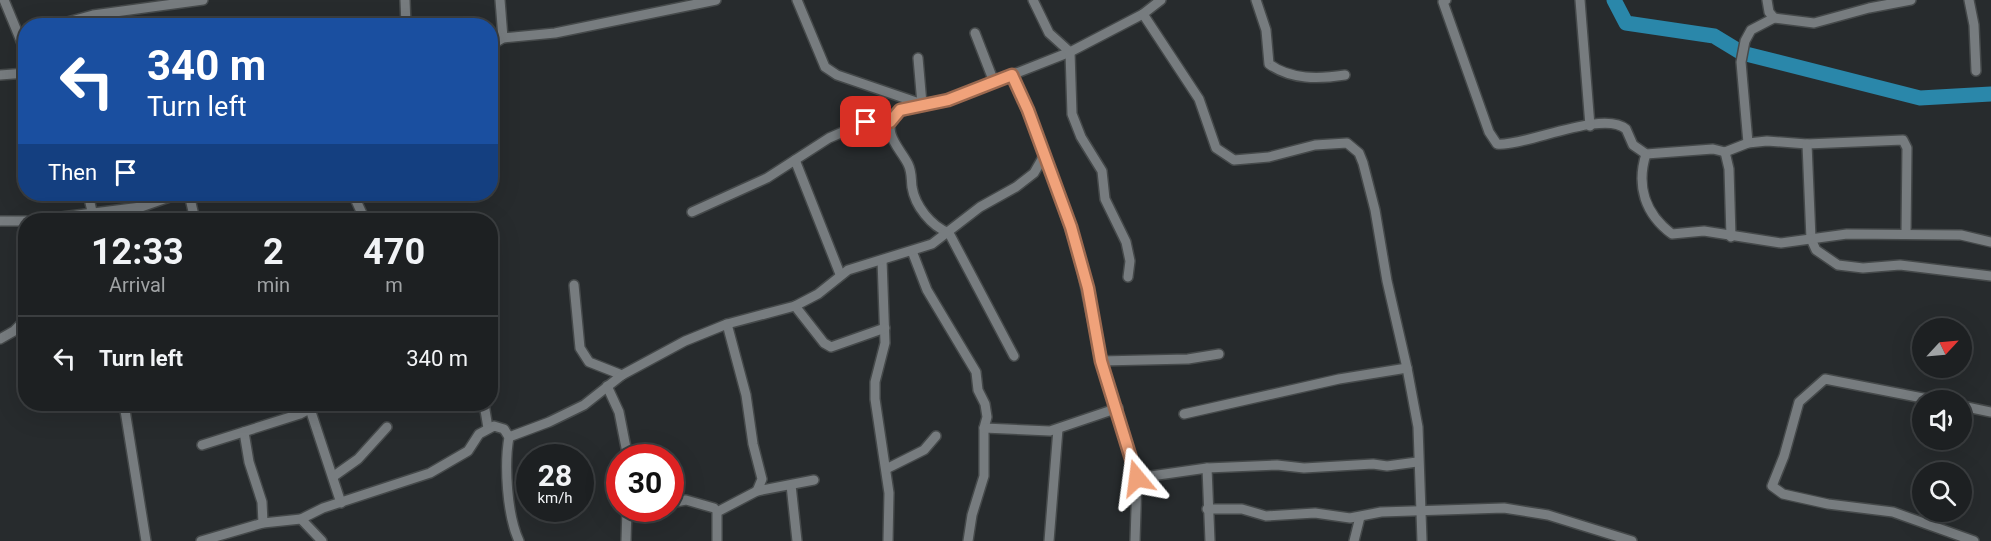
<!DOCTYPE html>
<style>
:root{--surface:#1d2022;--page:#2a2d2f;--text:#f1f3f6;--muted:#a0a3a5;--line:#3b3e40}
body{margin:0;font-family:Roboto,sans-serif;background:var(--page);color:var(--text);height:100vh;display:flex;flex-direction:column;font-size:22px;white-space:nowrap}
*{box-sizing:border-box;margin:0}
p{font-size:20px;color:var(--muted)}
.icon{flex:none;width:33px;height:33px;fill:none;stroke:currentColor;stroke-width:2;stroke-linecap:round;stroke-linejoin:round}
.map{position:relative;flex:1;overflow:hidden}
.panel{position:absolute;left:18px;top:213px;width:480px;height:198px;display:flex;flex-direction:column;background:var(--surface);border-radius:24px;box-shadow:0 6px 24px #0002,0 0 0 2px var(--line)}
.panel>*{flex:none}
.hud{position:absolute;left:18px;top:18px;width:480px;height:183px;border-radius:24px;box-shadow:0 6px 24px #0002,0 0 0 2px var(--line);background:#1a4fa0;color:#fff;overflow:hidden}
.needle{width:39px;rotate:64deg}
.buttons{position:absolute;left:1912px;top:318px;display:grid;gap:12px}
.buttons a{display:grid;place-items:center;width:60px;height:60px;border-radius:50%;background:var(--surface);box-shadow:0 6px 24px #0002,0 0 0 2px var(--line);font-size:30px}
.speed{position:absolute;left:516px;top:444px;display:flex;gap:12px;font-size:30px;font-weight:700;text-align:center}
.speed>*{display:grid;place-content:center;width:78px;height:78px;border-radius:50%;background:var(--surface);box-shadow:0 6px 24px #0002,0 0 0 2px var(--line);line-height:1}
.speed small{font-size:15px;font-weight:400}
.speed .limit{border:9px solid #d22;background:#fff;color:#111}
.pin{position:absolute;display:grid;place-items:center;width:51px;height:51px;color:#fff;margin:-26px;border-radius:12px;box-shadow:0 3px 9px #0006}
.me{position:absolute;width:66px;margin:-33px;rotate:344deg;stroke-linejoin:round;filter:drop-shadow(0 0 4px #0008)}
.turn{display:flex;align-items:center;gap:21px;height:126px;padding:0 30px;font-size:27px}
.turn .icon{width:78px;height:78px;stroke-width:2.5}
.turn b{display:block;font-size:42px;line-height:51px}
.then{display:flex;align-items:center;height:57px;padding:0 30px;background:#0003;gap:12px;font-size:22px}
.eta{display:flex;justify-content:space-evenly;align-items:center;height:102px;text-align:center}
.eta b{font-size:36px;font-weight:700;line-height:42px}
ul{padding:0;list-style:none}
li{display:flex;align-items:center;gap:18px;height:84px;padding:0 30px;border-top:2px solid var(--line)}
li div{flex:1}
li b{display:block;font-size:22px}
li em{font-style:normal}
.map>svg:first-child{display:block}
</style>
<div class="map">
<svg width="1991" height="541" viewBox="0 0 1991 541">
<rect width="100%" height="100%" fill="#272b2d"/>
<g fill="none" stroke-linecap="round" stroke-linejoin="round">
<path stroke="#2a87aa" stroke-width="15" d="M1614,0L1626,23L1714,36L1742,53L1920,98L1991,94"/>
<g stroke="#45494a" stroke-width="12">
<g id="minor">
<path d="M4,0L26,53"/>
<path d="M405,0L406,26"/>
<path d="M500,0L503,38"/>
<path d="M797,0L825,67L837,75L922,104L948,100L1070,52L1143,14L1161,0"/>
<path d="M1033,0L1049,33L1070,52L1072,114L1081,137L1102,171L1105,199L1126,242L1130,261L1128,277"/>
<path d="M1256,0L1266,30L1269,64C1291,80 1319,79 1345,75"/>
<path d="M1446,0L1443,2L1489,132L1497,144C1524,147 1603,109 1626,129L1633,145L1646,154L1713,149L1725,152L1748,143L1767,141L1807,144L1903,140L1907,148L1906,234"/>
<path d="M1580,0L1590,126"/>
<path d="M1767,0L1769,12L1774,18"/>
<path d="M1969,0L1974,25L1976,71"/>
<path d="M1143,14L1199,99L1216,148L1234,160L1269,157L1315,145L1347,143L1359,153L1363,163L1375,210L1387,281L1407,368L1418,427L1422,541"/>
<path d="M53,26L93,15L203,0"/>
<path d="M975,33L994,82"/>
<path d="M490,46L503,38L555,33L716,0"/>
<path d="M918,58L922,104L894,114C882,134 900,148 908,164C912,172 911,179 912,187C915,206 931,226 949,233L1014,356"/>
<path d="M0,75L26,73"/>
<path d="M1012,75L1045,154L1079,256L1101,361L1137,478L1135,541"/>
<path d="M1748,143L1741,62L1745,41L1751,30L1774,18L1814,23L1869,8L1911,0"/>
<path d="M1807,144L1811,239L1816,250L1838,265L1863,268L1900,265L1991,276"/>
<path d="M1725,152L1729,169L1731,237"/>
<path d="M1646,154C1636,186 1645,214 1672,234L1704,231L1781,243L1847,234L1961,235L1991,242"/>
<path d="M795,160L840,274"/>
<path d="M88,194L94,220"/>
<path d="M189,194L195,220"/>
<path d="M353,194L365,220"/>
<path d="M692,212L767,178L829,138L866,122L890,121"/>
<path d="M38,220L141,207L178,194"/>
<path d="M0,221H26"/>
<path d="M912,251L927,290L976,372L978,390L985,404L987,417L984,428V476L972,515L968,541"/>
<path d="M882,260L885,343L875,382V399L889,493L888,541"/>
<path d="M574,285L580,348L589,362L622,375"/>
<path d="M795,306L824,343L831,347L885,328"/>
<path d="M727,324L746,395L753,444L762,479L757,491"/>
<path d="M0,339L14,331L26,319"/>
<path d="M1101,361L1188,359L1219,354"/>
<path d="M607,386L619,412L628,458"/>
<path d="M1933,400L1825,379L1799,402L1784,456L1772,486L1783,494L1828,504L1893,512L1974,541"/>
<path d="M124,404L146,541"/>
<path d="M484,404L488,428"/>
<path d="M1962,406L1991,412"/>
<path d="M310,409L341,503"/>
<path d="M1184,414L1339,379L1407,368"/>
<path d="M984,428L1050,431L1118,408"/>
<path d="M244,432L249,462L262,502L263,523"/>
<path d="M509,437L549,422L584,405L622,375L685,341L727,324L795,306L818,294L848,270L932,244L980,207L1016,187L1034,173L1045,154"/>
<path d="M202,445L300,414L319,404"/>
<path d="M1207,468L1210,541"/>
<path d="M886,469L924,450L936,436"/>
<path d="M334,476L358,459L387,427"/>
<path d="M1137,478L1207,468L1277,465L1304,468L1373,464L1387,466L1417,462"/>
<path d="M791,485L797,541"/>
<path d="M670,503L686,500L714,508"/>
<path d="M1207,509H1242L1266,516L1315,513L1350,518L1381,512L1504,508L1548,515L1632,541"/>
<path d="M301,519L323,508L430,473L468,451L479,434L494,426L504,429L509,437C504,465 507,515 519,541"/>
<path d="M201,541L263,523L301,519L322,541"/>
<path d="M626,541L627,508"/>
<path d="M717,541V512L757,491L814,480"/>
<path d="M1049,541L1058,429"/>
<path d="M1354,541L1360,517"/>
</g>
</g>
<use href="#minor" stroke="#777c7f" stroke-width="9"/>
</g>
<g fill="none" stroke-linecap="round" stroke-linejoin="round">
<g stroke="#9c694f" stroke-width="15">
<path id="route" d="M866,122H890L900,110L948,100L1012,75L1028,110L1071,227L1088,288L1101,361L1137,478"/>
</g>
<use href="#route" stroke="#f0a27a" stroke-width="10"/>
</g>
</svg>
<div class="buttons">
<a><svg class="needle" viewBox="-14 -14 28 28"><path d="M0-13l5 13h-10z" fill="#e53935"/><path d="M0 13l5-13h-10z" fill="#a0a3a5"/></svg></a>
<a><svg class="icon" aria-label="sound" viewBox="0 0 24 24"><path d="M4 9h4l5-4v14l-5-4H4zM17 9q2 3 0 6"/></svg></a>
<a><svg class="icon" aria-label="search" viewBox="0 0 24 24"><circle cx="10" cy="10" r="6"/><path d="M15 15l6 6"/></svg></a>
</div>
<div class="speed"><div>28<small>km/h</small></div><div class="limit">30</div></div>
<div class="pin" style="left:866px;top:122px;background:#d93025"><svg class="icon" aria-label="arrive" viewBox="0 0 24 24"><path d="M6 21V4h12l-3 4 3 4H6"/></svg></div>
<svg class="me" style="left:1137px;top:478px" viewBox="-20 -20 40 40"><path d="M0-17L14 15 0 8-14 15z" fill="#f0a27a" stroke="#fff" stroke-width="4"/></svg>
<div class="hud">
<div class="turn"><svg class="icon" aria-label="left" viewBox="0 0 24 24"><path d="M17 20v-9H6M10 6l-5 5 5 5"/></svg><div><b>340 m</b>Turn left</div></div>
<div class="then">Then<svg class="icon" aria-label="arrive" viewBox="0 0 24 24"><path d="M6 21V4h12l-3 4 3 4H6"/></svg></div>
</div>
<section class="panel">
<div class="eta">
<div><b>12:33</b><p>Arrival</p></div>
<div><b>2</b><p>min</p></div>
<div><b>470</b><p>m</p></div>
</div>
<ul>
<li><svg class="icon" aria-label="left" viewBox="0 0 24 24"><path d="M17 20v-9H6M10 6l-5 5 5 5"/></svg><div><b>Turn left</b></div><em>340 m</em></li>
</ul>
</section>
</div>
